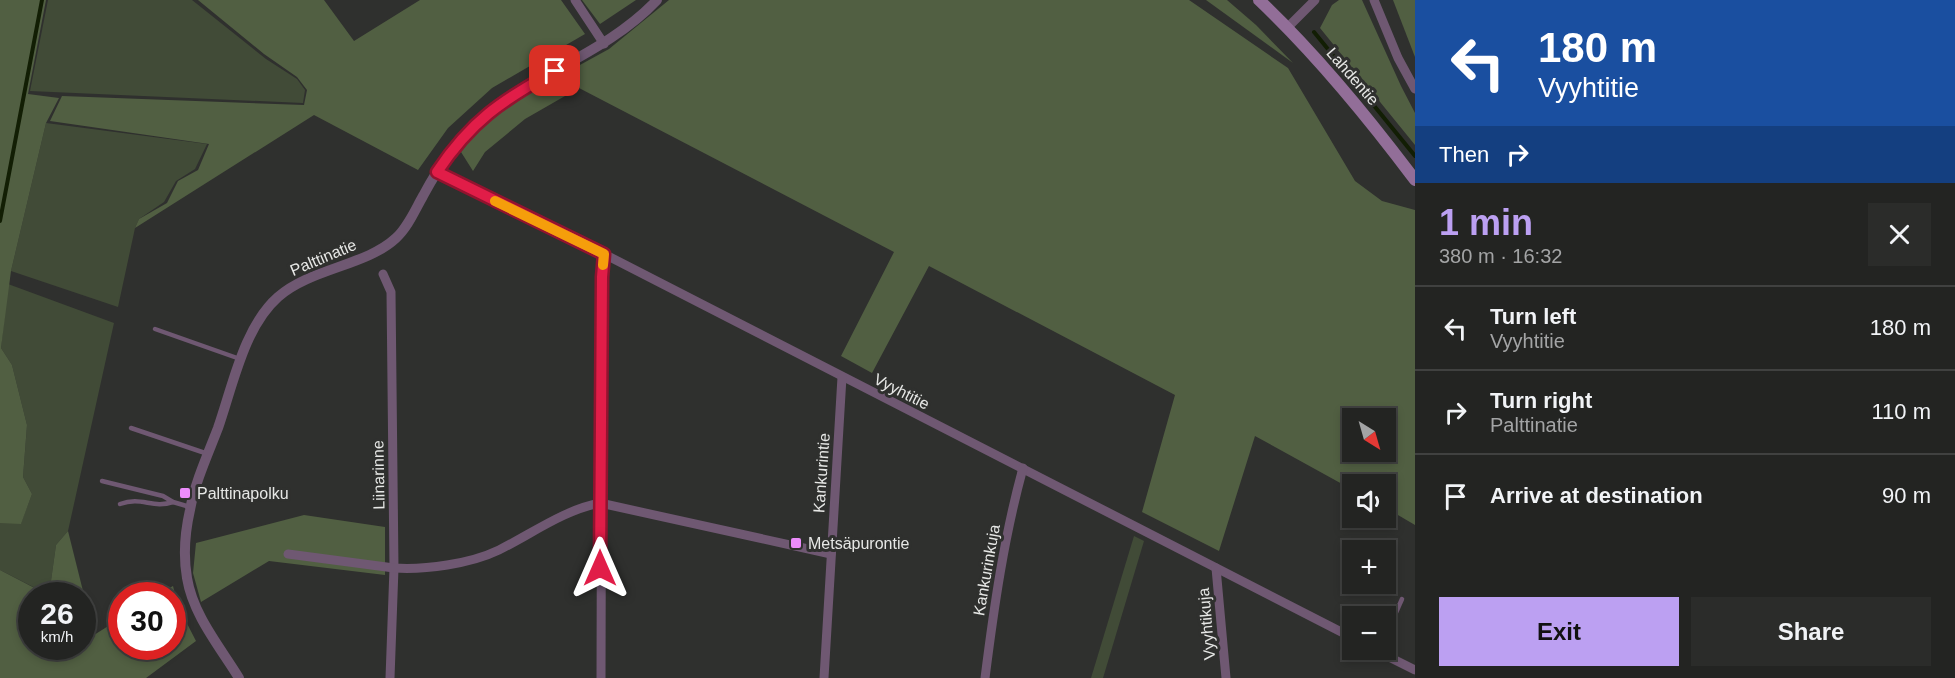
<!DOCTYPE html>
<html lang="en">
<head>
<meta charset="utf-8">
<style>
	body { margin:0; font-family:Arial,sans-serif; background:#2b2c2a; color:#f1f3f6; height:100vh; display:flex; flex-direction:column; font-size:22px; white-space:nowrap }
	* { box-sizing:border-box; margin:0 }
	p { font-size:20px; color:#a3a4a5 }
	.icon { flex:none; width:33px; height:33px; fill:none; stroke:currentColor; stroke-width:2; stroke-linecap:round; stroke-linejoin:round }
	.map { position:relative; flex:1; overflow:hidden }
	.panel { display:flex; flex-direction:column; background:#232422; width:540px }
	.panel>* { flex:none }
	.banner { background:#1a4fa0; color:#fff; overflow:hidden }
	.needle { width:39px; rotate:143deg }
	.tools { position:absolute; left:1342px; top:408px; display:grid; gap:12px }
	.tools a { display:grid; place-items:center; width:54px; height:54px; border-radius:0px; background:#232422; box-shadow:0 3px 9px #0003,0 0 0 2px #404140; font-size:30px }
	.speed { position:absolute; left:18px; top:582px; display:flex; gap:12px; font-size:30px; font-weight:700; text-align:center }
	.speed>* { display:grid; place-content:center; width:78px; height:78px; border-radius:50%; background:#232422; box-shadow:0 3px 9px #0003,0 0 0 2px #404140; line-height:1 }
	.speed small { font-size:15px; font-weight:400 }
	.speed .limit { border:9px solid #d22; background:#fff; color:#111 }
	.pin { position:absolute; display:grid; place-items:center; width:51px; height:51px; color:#fff; margin:-26px; border-radius:12px; box-shadow:0 3px 9px #0006 }
	.me { position:absolute; width:66px; margin:-33px; rotate:0deg; stroke-linejoin:round; filter:drop-shadow(0 0 4px #0008) }
	.turn { display:flex; align-items:center; gap:21px; height:126px; padding:0 24px; font-size:27px }
	.turn .icon { width:78px; height:78px; stroke-width:2.5 }
	.turn b { display:block; font-size:42px; line-height:51px }
	.then { display:flex; align-items:center; height:57px; padding:0 24px; background:#0003; gap:12px; font-size:22px }
	.round { display:grid; place-items:center; flex:none; width:63px; height:63px; border-radius:0px; background:#2b2c2a }
	.summary { display:flex; align-items:center; justify-content:space-between; height:102px; padding:0 24px }
	h1 { font-size:36px; font-weight:600; line-height:45px; color:#bca0f2 }
	.primary-button { display:flex; gap:12px; margin-top:auto; padding:12px 24px }
	.primary-button a { flex:1; height:69px; border-radius:0px; background:#bca0f2; color:#111; font-size:24px; font-weight:600; line-height:69px; text-align:center }
	.primary-button a+a { background:#2b2c2a; color:#f1f3f6 }
	ul { padding:0; list-style:none }
	li { display:flex; align-items:center; gap:18px; height:84px; padding:0 24px; border-top:2px solid #404140 }
	li div { flex:1 }
	li b { display:block; font-size:22px }
	li em { font-style:normal }
	main { display:flex; flex:1; min-height:0 }
	.map>svg:first-child { display:block }
	.green { fill:#414b37 }
	.forest { fill:#515f42; fill-rule:evenodd }
	.lines { fill:none; stroke-linecap:round; stroke-linejoin:round }
	.stream { stroke:#121e04; stroke-width:4 }
	.service { stroke:#6f5872; stroke-width:4.5 }
	.minor { stroke:#6f5872; stroke-width:9 }
	.tertiary { stroke:#6f5872; stroke-width:10 }
	.secondary { stroke:#926e98; stroke-width:12 }
	.route-casing { stroke:#92132f; stroke-width:15 }
	.route { stroke:#e11d48; stroke-width:10 }
	.slow { stroke:#f59e0b; stroke-width:10 }
	.poi-dot { fill:#ec8cfb; stroke:#2f302e; stroke-width:2 }
	.labels { text-anchor:middle; stroke-width:6; stroke-linejoin:round; paint-order:stroke }
	.street-label { font-size:16px; fill:#e6e7e5; stroke:#2f302e }
	.poi-label { font-size:16px; fill:#e6e7e5; stroke:#2f302e; text-anchor:start }
</style>
</head>
<body>
<main>
<div class="map">
<svg width="1415" height="678" viewBox="0 0 1415 678">
	<rect width="100%" height="100%" fill="#2f302e"/>
	<g class="green">
		<polygon points="48,0 192,0 266,59 297,79 305,90 303,103 30,91"/>
		<polygon points="46,123 207,144 195,169 176,181 164,202 139,219 135,228 118,307 11,271"/>
		<polygon points="8,284 114,323 68,531 56,545 49,595 0,570 0,523 21,523 32,494 23,477 27,425 12,365 1,348"/>
		<polygon points="1134,536 1144,541 1103,678 1091,678"/>
	</g>
	<g class="forest">
		<polygon points="0,0 46,0 28,94 59,98 46,123 11,271 1,348 12,365 27,425 23,477 32,494 21,524 0,523"/>
		<polygon points="198,0 324,0 354,41 420,0 561,0 585,34 492,88 448,128 418,170 314,115 135,228 139,219 167,203 178,181 198,170 209,144 50,121 62,96 304,105 307,90 297,77 264,54"/>
		<polygon points="582,0 636,0 600,24"/>
		<path d="M669 0H1189L1288 68 1355 181 1382 201 1415 210V525L1386 508V484H1353V490L1255 436 1219 551 1142 512 1175 395 929 266 872 373 841 356 894 252 579 88 525 119 485 152 473 171 461 152 481 125 507 105 609 49ZM1353 418H1386V452H1353Z"/>
		<polygon points="1206,0 1227,0 1256,25 1293,63"/>
		<polygon points="1339,0 1362,0 1401,86 1415,113 1415,145 1320,28 1332,5"/>
		<polygon points="1393,0 1415,0 1415,57"/>
		<polygon points="304,515 385,527 385,575 269,561 201,602 193,573 196,543"/>
		<polygon points="68,531 94,635 121,618 122,646 172,646 172,596 157,595 173,586 178,606 196,641 146,678 0,678 0,570 48,595 32,596 32,646 82,646 82,596 49,595 56,545"/>
	</g>
	<g class="lines">
		<g class="stream">
			<polyline points="1314,32 1415,156"/>
			<polyline points="0,221 42,0"/>
		</g>
		<g class="service">
			<polyline points="155,329 240,359"/>
			<polyline points="131,428 208,454"/>
			<polyline points="102,481 163,496 173,502 190,507"/>
			<path d="M120 504C142 496 152 509 173 502"/>
			<polyline points="1386,635 1402,599"/>
		</g>
		<g class="minor">
			<polyline points="575,0 604,44"/>
			<polyline points="1374,0 1398,58 1415,89"/>
			<polyline points="1288,27 1315,0"/>
			<polyline points="437,172 604,254 1353,638"/>
			<polyline points="383,274 391,292 394,568 390,678"/>
			<path d="M288 554 394 568C425 570 470 564 499 550 533 533 564 510 600 503L831 554"/>
			<polyline points="1216,568 1226,678"/>
			<polyline points="1375,650 1415,670"/>
			<polyline points="601,678 602,277 604,254"/>
			<polyline points="824,678 842,377"/>
			<path d="M985 678C994 607 1004 537 1023 468"/>
		</g>
		<path class="tertiary" d="M239 678C220 647 193 615 187 578 183 555 185 532 190 510 195 482 208 454 218 428 233 385 244 327 278 297 311 268 366 266 396 238 408 227 415 210 423 196 438 168 456 140 480 119 535 73 607 53 657 0"/>
		<path class="secondary" d="M1259 0C1317 55 1367 116 1415 180"/>
	</g>
	<g class="lines">
		<defs>
			<path id="route" d="M555 71C501 101 471 121 437 172L604 254 602 277 600 568"/>
		</defs>
		<use href="#route" class="route-casing"/>
		<use href="#route" class="route"/>
		<polyline class="slow" points="495,201 604,254 603,265"/>
	</g>
	<g class="poi-dot">
		<rect x="179" y="487" width="12" height="12" rx="3"/>
		<rect x="790" y="537" width="12" height="12" rx="3"/>
	</g>
	<g class="labels">
		<g class="street-label">
			<text transform="translate(1353 76) rotate(49)" y="6">Lahdentie</text>
			<text transform="translate(323 257) rotate(-23)" y="6">Palttinatie</text>
			<text transform="translate(902 391) rotate(27)" y="6">Vyyhtitie</text>
			<text transform="translate(821 473) rotate(-86)" y="6">Kankurintie</text>
			<text transform="translate(378 475) rotate(-91)" y="6">Liinarinne</text>
			<text transform="translate(986 570) rotate(-80)" y="6">Kankurinkuja</text>
			<text transform="translate(1206 624) rotate(-95)" y="6">Vyyhtikuja</text>
		</g>
		<g class="poi-label">
			<text x="197" y="499">Palttinapolku</text>
			<text x="808" y="549">Metsäpurontie</text>
		</g>
	</g>
</svg>
<div class="tools">
<a><svg class="needle" viewBox="-14 -14 28 28"><path d="M0-13l5 13h-10z" fill="#e53935"/><path d="M0 13l5-13h-10z" fill="#a3a4a5"/></svg></a>
<a><svg class="icon" aria-label="sound" viewBox="0 0 24 24"><path d="M4 9h4l5-4v14l-5-4H4zM17 9q2 3 0 6"/></svg></a>
<a>+</a>
<a>−</a>
</div>
<div class="speed"><div>26<small>km/h</small></div><div class="limit">30</div></div>
<div class="pin" style="left:555px;top:71px;background:#d93025"><svg class="icon" aria-label="arrive" viewBox="0 0 24 24"><path d="M6 21V4h12l-3 4 3 4H6"/></svg></div>
<svg class="me" style="left:600px;top:568px" viewBox="-20 -20 40 40"><path d="M0-17L14 15 0 8-14 15z" fill="#e11d48" stroke="#fff" stroke-width="4"/></svg>
</div>
<section class="panel">
<div class="banner">
<div class="turn"><svg class="icon" aria-label="left" viewBox="0 0 24 24"><path d="M17 20v-9H6M10 6l-5 5 5 5"/></svg><div><b>180 m</b>Vyyhtitie</div></div>
<div class="then">Then<svg class="icon" aria-label="right" viewBox="0 0 24 24"><path d="M7 20v-9h11M14 6l5 5-5 5"/></svg></div>
</div>
<div class="summary"><div><h1>1 min</h1><p>380 m · 16:32</p></div><a class="round"><svg class="icon" aria-label="close" viewBox="0 0 24 24"><path d="M6 6l12 12M18 6L6 18"/></svg></a></div>
<ul>
<li><svg class="icon" aria-label="left" viewBox="0 0 24 24"><path d="M17 20v-9H6M10 6l-5 5 5 5"/></svg><div><b>Turn left</b><p>Vyyhtitie</p></div><em>180 m</em></li>
<li><svg class="icon" aria-label="right" viewBox="0 0 24 24"><path d="M7 20v-9h11M14 6l5 5-5 5"/></svg><div><b>Turn right</b><p>Palttinatie</p></div><em>110 m</em></li>
<li><svg class="icon" aria-label="arrive" viewBox="0 0 24 24"><path d="M6 21V4h12l-3 4 3 4H6"/></svg><div><b>Arrive at destination</b></div><em>90 m</em></li>
</ul>
<div class="primary-button"><a>Exit</a><a>Share</a></div>
</section>
</main>
</body>
</html>
